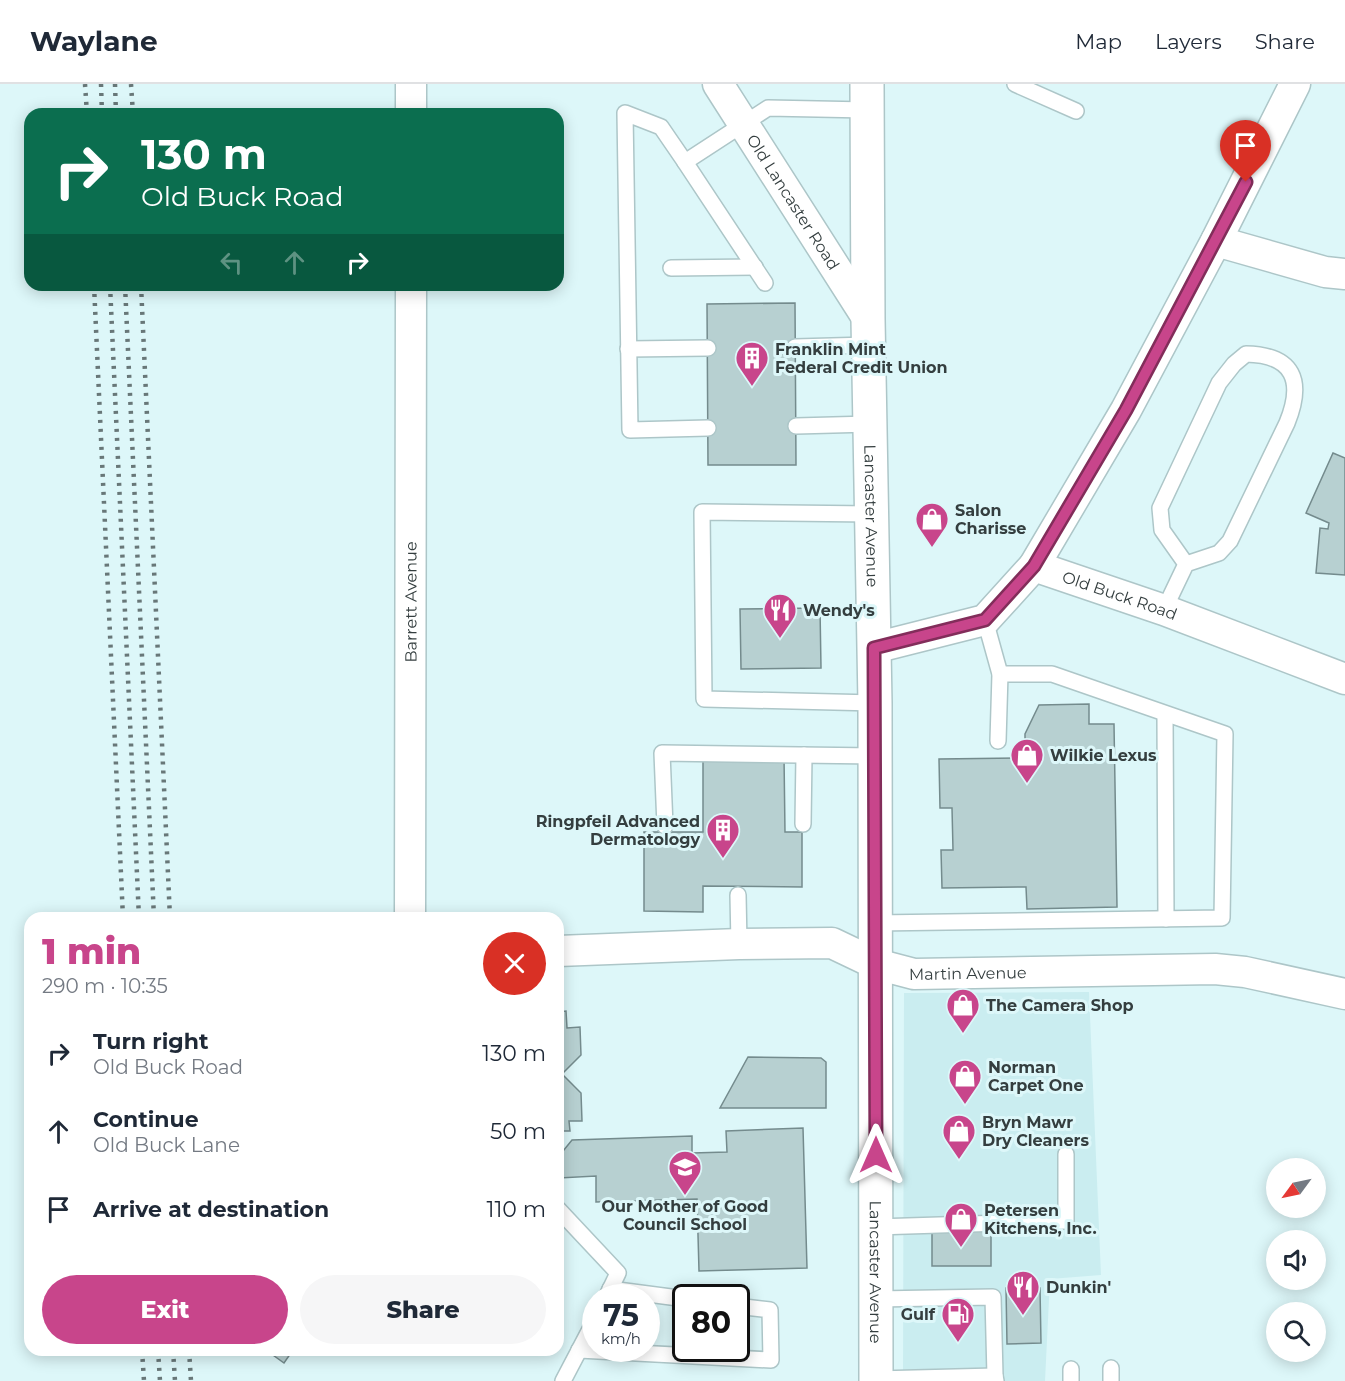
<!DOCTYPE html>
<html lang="en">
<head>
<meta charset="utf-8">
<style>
	body { margin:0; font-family:Montserrat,sans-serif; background:#f6f6f7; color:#1f2937; height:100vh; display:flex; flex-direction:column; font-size:22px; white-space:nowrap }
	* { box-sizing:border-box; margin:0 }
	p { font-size:20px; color:#747a83 }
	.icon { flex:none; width:33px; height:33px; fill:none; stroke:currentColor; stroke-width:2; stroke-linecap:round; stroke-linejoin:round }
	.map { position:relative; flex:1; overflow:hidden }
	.panel { position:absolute; left:24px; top:828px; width:540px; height:444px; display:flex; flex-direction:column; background:#fff; border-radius:18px; box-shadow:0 3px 15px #0003 }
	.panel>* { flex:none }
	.hud { position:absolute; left:24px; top:24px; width:540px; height:183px; border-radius:18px; box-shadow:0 3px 15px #0003; background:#0b6e4f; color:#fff; overflow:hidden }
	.needle { width:39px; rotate:237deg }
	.fabs { position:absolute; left:1266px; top:1074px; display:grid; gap:12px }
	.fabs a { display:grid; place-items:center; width:60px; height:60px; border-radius:50%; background:#fff; box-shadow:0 3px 15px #0003; font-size:30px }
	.speed { position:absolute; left:582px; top:1200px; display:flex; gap:12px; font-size:30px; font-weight:700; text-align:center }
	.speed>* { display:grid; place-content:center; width:78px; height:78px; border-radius:50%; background:#fff; box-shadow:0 3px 15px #0003; line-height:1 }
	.speed small { font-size:15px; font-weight:400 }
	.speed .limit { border:3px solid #111; border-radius:9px; background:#fff; color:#111 }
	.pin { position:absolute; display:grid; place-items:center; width:51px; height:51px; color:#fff; margin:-62px -26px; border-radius:50% 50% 50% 0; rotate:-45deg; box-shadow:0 0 6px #0007 }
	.pin .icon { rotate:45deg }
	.me { position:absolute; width:66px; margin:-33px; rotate:0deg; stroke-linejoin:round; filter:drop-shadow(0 0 4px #0008) }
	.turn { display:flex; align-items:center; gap:21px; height:126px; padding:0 18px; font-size:27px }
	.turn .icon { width:78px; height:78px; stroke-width:2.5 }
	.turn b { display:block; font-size:42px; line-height:51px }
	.lanes { display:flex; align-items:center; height:57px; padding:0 18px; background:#0003; justify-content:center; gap:30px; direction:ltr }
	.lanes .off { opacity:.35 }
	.round { display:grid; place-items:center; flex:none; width:63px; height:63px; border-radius:32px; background:#f6f6f7 }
	.summary { display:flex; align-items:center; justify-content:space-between; height:102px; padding:0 18px }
	h1 { font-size:36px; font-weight:800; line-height:45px; color:#c8458b }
	.button { display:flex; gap:12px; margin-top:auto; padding:12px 18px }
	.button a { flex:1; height:69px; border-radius:36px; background:#c8458b; color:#fff; font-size:24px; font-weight:800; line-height:69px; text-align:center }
	.button a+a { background:#f6f6f7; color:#1f2937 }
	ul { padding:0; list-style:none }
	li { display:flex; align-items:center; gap:18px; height:78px; padding:0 18px }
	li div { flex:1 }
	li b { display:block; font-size:22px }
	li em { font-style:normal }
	header { display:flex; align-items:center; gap:36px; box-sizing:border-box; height:84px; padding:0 30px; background:#fff; border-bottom:2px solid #e0e1e3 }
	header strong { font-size:28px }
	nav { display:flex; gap:33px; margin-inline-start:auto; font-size:21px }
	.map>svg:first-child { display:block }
	.built { fill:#caedf0 }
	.building { fill:#b7d0d1; stroke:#748b8d; stroke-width:1.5 }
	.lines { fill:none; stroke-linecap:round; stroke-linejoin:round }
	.service-casing { stroke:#adc6c8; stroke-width:18 }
	.minor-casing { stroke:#adc6c8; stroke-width:33 }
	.trunk-casing { stroke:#adc6c8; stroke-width:36 }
	.service { stroke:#fff; stroke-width:15 }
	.minor { stroke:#fff; stroke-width:30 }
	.trunk { stroke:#fff; stroke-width:33 }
	.rail { stroke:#687778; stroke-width:4.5; stroke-dasharray:3 6; stroke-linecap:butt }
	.route-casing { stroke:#822d5a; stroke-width:15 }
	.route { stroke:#c8458b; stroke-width:10 }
	.labels { text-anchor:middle; stroke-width:6; stroke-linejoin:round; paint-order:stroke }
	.street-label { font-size:16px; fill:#343e3f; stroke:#ddf7f9 }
	.poi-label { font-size:16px; font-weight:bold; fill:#343e3f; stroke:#ddf7f9; text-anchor:start }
</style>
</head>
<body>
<header>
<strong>Waylane</strong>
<nav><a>Map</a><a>Layers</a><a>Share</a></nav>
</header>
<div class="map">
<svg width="1345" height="1297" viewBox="0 0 1345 1297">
	<rect width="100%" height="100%" fill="#ddf7f9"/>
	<polygon class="built" points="1089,908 1101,1191 1050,1195 1045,1297 903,1297 904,909"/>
	<g class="building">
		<polygon points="795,219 796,381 708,381 707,220"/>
		<polygon points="1333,369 1345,374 1345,491 1316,489 1320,444 1328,445 1329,439 1306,429"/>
		<polygon points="820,524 821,584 741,585 740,525"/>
		<polygon points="1089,620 1089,640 1114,640 1117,823 1027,825 1026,803 942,804 941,766 953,766 952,724 940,724 939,675 1025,674 1025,650 1039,621"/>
		<polygon points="703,672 784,672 785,748 802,748 802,803 703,802 703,828 644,827 644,748 703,748"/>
		<polygon points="566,927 567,944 580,943 581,971 562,990 581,1009 582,1037 569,1037 570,1047 558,1047 558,928"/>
		<polygon points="748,973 821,974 826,978 826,1024 720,1024"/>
		<polygon points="803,1044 807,1184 699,1187 697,1115 596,1118 596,1092 559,1094 559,1072 572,1056 692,1052 692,1069 727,1068 726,1047"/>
		<polygon points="932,1145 991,1146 991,1182 932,1182"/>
		<polygon points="1006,1204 1040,1204 1041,1259 1007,1260"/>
		<polygon points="266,1266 293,1266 284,1279"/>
	</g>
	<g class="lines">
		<defs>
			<g id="service">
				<polyline points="1015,0 1076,27"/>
				<polyline points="685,78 661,43 625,29 630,346 708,344"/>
				<polyline points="671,184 755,183"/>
				<polyline points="765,199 685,78 768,24 867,26"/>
				<polyline points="795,263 868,261"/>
				<polyline points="628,265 708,264"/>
				<polyline points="796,342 870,340"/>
				<polyline points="872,430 702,428 704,615 875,619"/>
				<path d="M1164 526 1186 480 1162 446 1160 424 1219 299 1234 280 1246 270C1294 271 1304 297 1287 339L1230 457 1219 469 1186 480"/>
				<polyline points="985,536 1000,590 998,657"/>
				<polyline points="1165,630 1166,835"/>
				<polyline points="803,740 804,671"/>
				<polyline points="665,742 662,669 875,672"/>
				<polyline points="738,811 739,860"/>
				<polyline points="876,839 1222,834 1225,650 1052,590 1000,590"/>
				<polyline points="558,1125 618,1189 606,1214"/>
				<polyline points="876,1143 1066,1137 1066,1070"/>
				<polyline points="610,1205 686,1215"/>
				<polyline points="876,1215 993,1213 995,1292"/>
				<polyline points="579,1266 771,1276 770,1226 736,1222"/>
				<polyline points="1111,1284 1111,1297"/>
				<polyline points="1071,1285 1071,1297"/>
				<polyline points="876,1295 995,1292 996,1297"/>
				<polyline points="563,1297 596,1234"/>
			</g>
			<g id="minor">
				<path id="s1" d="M718 0 868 235"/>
				<polyline points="411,30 411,0"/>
				<polyline points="1216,157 1325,188 1345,190"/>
				<polyline points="1034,482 1126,326 1216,157 1295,0"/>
				<path id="s2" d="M874 564 985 536 1034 482 1164 526 1345 595"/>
				<path id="s3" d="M410 834 411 201"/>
				<path id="s4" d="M558 867 739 860 832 859 876 880 914 890 1215 885 1245 888 1345 910"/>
			</g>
			<g id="trunk">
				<path id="s5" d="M867 0 868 235 875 619 876 1297"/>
			</g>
		</defs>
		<use href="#service" class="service-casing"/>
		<use href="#minor" class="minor-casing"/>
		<use href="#trunk" class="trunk-casing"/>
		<use href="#service" class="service"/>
		<use href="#minor" class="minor"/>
		<use href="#trunk" class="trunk"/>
		<g class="rail">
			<polyline points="85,0 87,30"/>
			<polyline points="101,0 102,30"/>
			<polyline points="115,0 116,30"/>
			<polyline points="131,0 133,30"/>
			<polyline points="94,201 123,834"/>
			<polyline points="110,201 139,834"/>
			<polyline points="125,201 154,834"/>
			<polyline points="141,201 170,834"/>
			<polyline points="142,1266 144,1297"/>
			<polyline points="158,1266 160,1297"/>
			<polyline points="173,1266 175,1297"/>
			<polyline points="189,1266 191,1297"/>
		</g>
	</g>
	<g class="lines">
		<defs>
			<polyline id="route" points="876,1071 874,564 985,536 1034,482 1126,326 1246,98"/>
		</defs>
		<use href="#route" class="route-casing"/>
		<use href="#route" class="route"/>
	</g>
	<defs>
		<symbol id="building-pin" viewBox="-11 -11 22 30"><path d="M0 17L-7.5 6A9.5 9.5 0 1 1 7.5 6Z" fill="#c8458b" stroke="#ddf7f9"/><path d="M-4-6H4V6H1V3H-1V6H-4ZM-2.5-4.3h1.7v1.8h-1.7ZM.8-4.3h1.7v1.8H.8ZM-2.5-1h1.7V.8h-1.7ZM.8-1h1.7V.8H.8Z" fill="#fff"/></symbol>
		<symbol id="shop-pin" viewBox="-11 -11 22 30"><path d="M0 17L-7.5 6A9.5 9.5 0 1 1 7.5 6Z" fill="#c8458b" stroke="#ddf7f9"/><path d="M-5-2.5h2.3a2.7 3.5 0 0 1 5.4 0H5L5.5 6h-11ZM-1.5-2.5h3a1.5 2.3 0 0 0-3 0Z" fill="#fff"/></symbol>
		<symbol id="restaurant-pin" viewBox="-11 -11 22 30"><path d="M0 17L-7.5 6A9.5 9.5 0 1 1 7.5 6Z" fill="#c8458b" stroke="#ddf7f9"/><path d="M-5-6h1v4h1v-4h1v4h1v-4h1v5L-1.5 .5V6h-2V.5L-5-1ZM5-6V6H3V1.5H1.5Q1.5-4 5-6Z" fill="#fff"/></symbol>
		<symbol id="school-pin" viewBox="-11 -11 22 30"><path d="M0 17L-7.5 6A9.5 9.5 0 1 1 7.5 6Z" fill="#c8458b" stroke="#ddf7f9"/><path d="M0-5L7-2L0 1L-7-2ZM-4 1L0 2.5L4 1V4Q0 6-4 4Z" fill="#fff"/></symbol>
		<symbol id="fuel-pin" viewBox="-11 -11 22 30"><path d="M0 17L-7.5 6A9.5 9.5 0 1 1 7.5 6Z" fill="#c8458b" stroke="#ddf7f9"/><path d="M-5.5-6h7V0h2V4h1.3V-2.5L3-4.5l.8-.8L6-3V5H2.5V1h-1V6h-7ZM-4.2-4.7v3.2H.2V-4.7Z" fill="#fff"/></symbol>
	</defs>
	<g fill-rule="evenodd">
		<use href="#building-pin" x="733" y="255" width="38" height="52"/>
		<use href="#shop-pin" x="913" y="416" width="38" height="52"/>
		<use href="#restaurant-pin" x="761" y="507" width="38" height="52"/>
		<use href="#shop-pin" x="1008" y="652" width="38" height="52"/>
		<use href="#building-pin" x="704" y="727" width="38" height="52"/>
		<use href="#shop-pin" x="944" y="902" width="38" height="52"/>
		<use href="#shop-pin" x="946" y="973" width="38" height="52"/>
		<use href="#shop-pin" x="940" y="1028" width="38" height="52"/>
		<use href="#school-pin" x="666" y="1064" width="38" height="52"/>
		<use href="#shop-pin" x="942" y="1116" width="38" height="52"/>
		<use href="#restaurant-pin" x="1004" y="1184" width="38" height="52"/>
		<use href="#fuel-pin" x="939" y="1211" width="38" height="52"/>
	</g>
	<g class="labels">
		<g class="street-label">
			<text dy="6" stroke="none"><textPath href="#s1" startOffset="140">Old Lancaster Road</textPath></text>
			<text dy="6" stroke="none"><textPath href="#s5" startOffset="432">Lancaster Avenue</textPath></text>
			<text dy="6" stroke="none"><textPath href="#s2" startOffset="278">Old Buck Road</textPath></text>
			<text dy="6" stroke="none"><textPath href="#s3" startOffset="316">Barrett Avenue</textPath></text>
			<text dy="6" stroke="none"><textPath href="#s4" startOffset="416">Martin Avenue</textPath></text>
			<text dy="6" stroke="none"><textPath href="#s5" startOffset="1188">Lancaster Avenue</textPath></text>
		</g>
		<g class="poi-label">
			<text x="775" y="271">Franklin Mint<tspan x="775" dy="18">Federal Credit Union</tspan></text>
			<text x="955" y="432">Salon<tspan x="955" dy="18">Charisse</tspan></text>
			<text x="803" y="532">Wendy's</text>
			<text x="1050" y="677">Wilkie Lexus</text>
			<text x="700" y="743" text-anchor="end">Ringpfeil Advanced<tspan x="700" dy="18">Dermatology</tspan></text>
			<text x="986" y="927">The Camera Shop</text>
			<text x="988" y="989">Norman<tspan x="988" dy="18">Carpet One</tspan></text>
			<text x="982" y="1044">Bryn Mawr<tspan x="982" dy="18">Dry Cleaners</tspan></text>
			<text x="685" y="1128" text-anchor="middle">Our Mother of Good<tspan x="685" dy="18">Council School</tspan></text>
			<text x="984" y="1132">Petersen<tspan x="984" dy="18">Kitchens, Inc.</tspan></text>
			<text x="1046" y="1209">Dunkin'</text>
			<text x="935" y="1236" text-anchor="end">Gulf</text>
		</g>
	</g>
</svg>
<div class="fabs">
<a><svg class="needle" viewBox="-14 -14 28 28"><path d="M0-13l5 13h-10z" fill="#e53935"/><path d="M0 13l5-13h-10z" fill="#747a83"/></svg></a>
<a><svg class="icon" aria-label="sound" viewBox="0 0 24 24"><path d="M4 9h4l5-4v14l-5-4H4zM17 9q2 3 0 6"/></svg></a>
<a><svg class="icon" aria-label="search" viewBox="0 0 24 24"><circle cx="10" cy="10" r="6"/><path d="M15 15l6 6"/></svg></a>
</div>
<div class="speed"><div>75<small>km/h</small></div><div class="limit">80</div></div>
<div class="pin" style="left:1246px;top:98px;background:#d93025"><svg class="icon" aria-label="arrive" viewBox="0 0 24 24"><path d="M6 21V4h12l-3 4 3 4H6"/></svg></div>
<svg class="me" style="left:876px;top:1071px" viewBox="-20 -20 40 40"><path d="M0-17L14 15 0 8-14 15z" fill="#c8458b" stroke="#fff" stroke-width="4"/></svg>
<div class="hud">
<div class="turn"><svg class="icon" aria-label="right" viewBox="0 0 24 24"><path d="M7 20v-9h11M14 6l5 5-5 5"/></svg><div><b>130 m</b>Old Buck Road</div></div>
<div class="lanes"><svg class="icon off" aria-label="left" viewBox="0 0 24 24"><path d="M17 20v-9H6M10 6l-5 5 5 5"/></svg><svg class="icon off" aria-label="ahead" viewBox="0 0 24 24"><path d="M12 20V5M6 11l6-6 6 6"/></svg><svg class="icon" aria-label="right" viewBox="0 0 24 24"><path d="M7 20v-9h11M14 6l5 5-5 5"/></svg></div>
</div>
<section class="panel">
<div class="summary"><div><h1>1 min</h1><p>290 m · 10:35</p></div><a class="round" style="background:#d93025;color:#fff"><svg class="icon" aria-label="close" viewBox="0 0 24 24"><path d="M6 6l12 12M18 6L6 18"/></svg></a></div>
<ul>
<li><svg class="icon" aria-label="right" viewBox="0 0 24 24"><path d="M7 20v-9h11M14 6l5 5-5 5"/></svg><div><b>Turn right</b><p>Old Buck Road</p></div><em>130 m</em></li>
<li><svg class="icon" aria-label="ahead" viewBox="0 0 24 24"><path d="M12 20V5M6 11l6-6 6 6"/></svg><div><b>Continue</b><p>Old Buck Lane</p></div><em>50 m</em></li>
<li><svg class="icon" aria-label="arrive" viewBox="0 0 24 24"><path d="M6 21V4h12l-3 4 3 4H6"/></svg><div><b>Arrive at destination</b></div><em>110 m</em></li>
</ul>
<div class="button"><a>Exit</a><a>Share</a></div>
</section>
</div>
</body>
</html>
